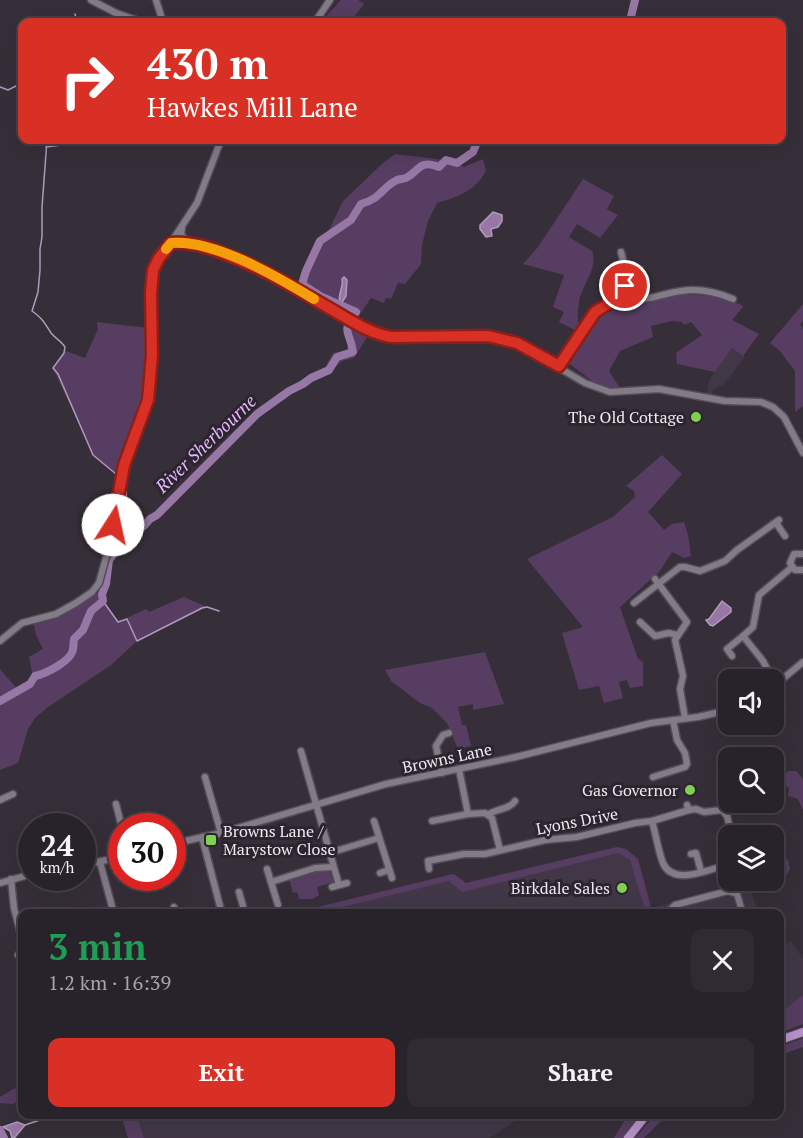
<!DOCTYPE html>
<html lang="en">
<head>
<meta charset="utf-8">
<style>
	body { margin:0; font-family:"PT Serif",serif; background:#302b33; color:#f1f3f6; height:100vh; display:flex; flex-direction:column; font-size:22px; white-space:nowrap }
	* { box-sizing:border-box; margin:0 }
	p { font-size:20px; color:#a5a4a9 }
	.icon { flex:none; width:33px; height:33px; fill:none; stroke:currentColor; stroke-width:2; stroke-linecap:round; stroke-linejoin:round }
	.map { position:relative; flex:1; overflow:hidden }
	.sheet { position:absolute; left:18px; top:909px; width:766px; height:210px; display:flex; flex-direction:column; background:#28232b; border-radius:12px; box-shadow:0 6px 24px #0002,0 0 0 2px #444047 }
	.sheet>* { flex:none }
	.banner { position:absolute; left:18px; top:18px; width:768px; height:126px; border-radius:12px; box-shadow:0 6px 24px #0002,0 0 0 2px #444047; background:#d93025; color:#fff; overflow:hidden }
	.fabs { position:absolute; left:718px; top:669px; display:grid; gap:12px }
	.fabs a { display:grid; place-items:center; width:66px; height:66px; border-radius:12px; background:#28232b; box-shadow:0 6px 24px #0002,0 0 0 2px #444047; font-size:30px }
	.speed { position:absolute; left:18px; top:813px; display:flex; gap:12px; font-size:30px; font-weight:700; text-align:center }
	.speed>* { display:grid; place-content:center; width:78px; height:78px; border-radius:50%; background:#28232b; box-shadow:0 6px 24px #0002,0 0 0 2px #444047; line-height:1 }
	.speed small { font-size:15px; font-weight:400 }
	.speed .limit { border:9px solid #d22; background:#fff; color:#111 }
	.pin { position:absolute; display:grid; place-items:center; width:51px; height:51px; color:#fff; margin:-26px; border:3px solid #fff; border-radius:50%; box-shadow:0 2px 6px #0007 }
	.me { position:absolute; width:66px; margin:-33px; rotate:10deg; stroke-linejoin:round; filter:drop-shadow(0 0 4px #0008) }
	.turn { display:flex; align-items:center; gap:21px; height:126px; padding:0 30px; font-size:27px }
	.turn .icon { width:78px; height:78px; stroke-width:2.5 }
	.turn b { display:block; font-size:42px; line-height:51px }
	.round { display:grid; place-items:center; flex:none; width:63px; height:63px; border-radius:12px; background:#302b33 }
	.overview { display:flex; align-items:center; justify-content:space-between; height:102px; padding:0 30px }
	h1 { font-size:36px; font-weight:800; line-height:45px; color:#1e9e55 }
	.primary-button { display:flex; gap:12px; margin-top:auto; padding:12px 30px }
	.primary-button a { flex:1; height:69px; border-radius:12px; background:#d93025; color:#fff; font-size:24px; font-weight:800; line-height:69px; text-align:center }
	.primary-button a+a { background:#302b33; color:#f1f3f6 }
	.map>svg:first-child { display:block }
	.built { fill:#423747 }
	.green { fill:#563d61 }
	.water { fill:#9777a5; stroke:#b199bc; stroke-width:1.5 }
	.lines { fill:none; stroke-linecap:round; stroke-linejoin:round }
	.stream { stroke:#b199bc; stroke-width:1.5 }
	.river { stroke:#9777a5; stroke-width:8 }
	.minor-casing { stroke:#534e57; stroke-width:9 }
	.major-casing { stroke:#534e57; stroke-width:10 }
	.minor { stroke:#847b88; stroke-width:6 }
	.major { stroke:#b891c9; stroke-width:8 }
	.route-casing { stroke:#8d1f18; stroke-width:15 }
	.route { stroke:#d93025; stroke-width:10 }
	.slow { stroke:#f59e0b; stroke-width:10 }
	.poi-dot { fill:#82d050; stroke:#2c252f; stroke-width:2 }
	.labels { text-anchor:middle; stroke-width:6; stroke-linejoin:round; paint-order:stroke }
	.poi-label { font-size:16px; fill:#ede9f0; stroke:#2c252f; text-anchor:end }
	.street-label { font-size:16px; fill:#ede9f0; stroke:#2c252f }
	.water-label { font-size:18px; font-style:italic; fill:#e7b7fd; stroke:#2c252f }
</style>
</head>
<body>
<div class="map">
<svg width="803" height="1138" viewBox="0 0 803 1138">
	<rect width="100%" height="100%" fill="#362f39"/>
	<g class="built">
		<polygon points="732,348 745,357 723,385 713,389 712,394 707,394 709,380"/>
		<polygon points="617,847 626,849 638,859 652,908 748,881 758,913 293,914 449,875 454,874 466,883"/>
		<polygon points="791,941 803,959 803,995 780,1013 780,948"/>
		<polygon points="137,1115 524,1115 490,1138 144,1138"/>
	</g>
	<g class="green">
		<polygon points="341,0 358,0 364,4 350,22 321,22"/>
		<path d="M395 154C413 157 450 158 464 167L483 159 486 170C477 190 458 197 437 203L428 221 422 245 421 264 405 284 398 283 391 299 386 298 384 303 371 298 356 320 302 284 315 250 326 236 343 201 383 163Z"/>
		<path d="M583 179 614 196 607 209 618 215 600 238 577 224 569 237 592 251C599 268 581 286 579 302 577 312 578 322 579 332L559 322 564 312 553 307 564 275 523 264 538 247Z"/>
		<path d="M626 259 644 266V285L640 296 646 297 649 302 684 294 710 296 740 304 743 307 732 320 759 334 743 356 732 348 715 372 677 364 676 353 702 335 691 322 684 325 682 322 672 321 651 326 653 337 620 351 609 371 621 390 599 386 567 362C571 352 590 320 598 313 606 306 616 306 622 297Z"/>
		<polygon points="803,304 803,321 800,324 803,329 803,406 795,412 795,371 780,351 770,343"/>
		<polygon points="342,320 369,334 354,358 342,361 327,374 324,369 333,353 346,350 349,346"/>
		<polygon points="97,322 148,328 149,365 145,395 118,475 93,455 53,368 64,353 63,350 85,358 98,329"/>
		<polygon points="662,455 682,474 648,512 664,530 672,524 684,522 688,535 691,556 684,558 672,552 659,572 620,607 638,659 643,662 643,686 630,688 627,680 619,682 623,698 604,703 599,686 579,690 562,633 583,627 527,559 613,517 635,497 634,491 626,486"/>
		<polygon points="103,590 103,601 118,622 146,609 149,612 184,597 207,607 137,641 111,665 48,707 35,718 28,729 18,763 0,770 0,669 18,690 30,684 33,677 29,657 43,649 36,635 33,622 60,616"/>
		<polygon points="485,652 504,704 473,710 473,704 458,707 462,725 466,725 471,746 458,749 447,723 432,708 420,703 391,681 385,670"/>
		<polygon points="788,771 796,771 803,779 803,810 798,799 788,796 789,789 783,782 783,777"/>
		<polygon points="617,847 626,849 638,859 652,913 646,913 630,860 618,853 462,892 449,881 318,913 293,913 449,875 454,874 466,883"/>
		<polygon points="788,859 790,869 785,877 782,878 774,875 774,862"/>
		<polygon points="316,870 331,870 336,883 331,886 330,883 317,887 319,895 313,899 299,899 297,892 293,893 289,879"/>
		<polygon points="803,995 803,1024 780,1033 780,1013"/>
		<polygon points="803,1038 803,1047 780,1055 780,1047"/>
		<polygon points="15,1088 22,1100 13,1104 0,1103 0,1097"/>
		<polygon points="121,1115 137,1115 144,1138 128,1138"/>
		<polygon points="628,1115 642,1115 626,1138 614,1138"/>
		<polygon points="655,1115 667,1115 644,1138 635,1138"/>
	</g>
	<g class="water">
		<polygon points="493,212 502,215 502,221 498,227 491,229 492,236 486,237 480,229 480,225"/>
		<path d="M344 277 347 280 346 296 341 304C336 296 344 288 342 279Z"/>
		<polygon points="722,601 731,608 731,612 713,626 710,625 706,620 709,619"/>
		<polygon points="17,1122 25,1125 15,1137 12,1138 10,1131 3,1127"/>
	</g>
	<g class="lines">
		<g class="stream">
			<polyline points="75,14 77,22"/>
			<polyline points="0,87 8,90 22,83"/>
			<path d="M47 140 42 207V237L40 249V270L38 292 32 311C43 319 44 322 51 333 55 338 61 341 65 347L64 353 53 368 58 374 93 455 116 474"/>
			<polyline points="46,147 77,143 77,140"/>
			<polyline points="126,478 127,522 129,528"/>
			<polyline points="103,601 118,622 127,619 137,641 202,608 207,607 219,611"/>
			<polyline points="25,1125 58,1114"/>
		</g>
		<g class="river">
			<polyline points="628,22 630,21 635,0"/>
			<path d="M0 701 30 684 35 676C45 674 72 661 73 649 74 645 73 642 74 639L83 630 91 611 103 601 102 594 106 584 109 560 120 546 129 528 144 526 150 519 157 515 257 414 289 391 303 384 311 378 329 370 337 357 353 352C350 329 340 335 356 312L322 297 302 284 306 271 320 241 351 220 361 204C382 198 381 188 397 180 400 179 403 179 406 178 420 171 418 159 439 167L446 160 457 163 473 152 478 140"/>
			<polyline points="0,1130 4,1138"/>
		</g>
		<defs>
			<g id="minor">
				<polyline points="91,0 116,13 142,22"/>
				<polyline points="156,0 163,22"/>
				<polyline points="315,22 330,0"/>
				<polyline points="182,228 181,234 188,243 239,259 291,285 355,323 380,334 391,337 488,336 517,343 585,383 610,392 659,389 725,401 761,402 773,407 784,417 803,453"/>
				<path d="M621 294C647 305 657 294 681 291 700 288 716 292 733 299"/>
				<path d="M559 366C569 350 582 326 595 312 601 306 609 304 616 300 631 291 625 266 621 252"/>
				<polyline points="776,523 785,536"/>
				<polyline points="803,554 794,554 790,563 795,570 803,570"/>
				<polyline points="655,579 687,622 675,640 683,676 680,689 685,718"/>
				<polyline points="634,603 680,567 685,567 700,571 725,561 737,550 779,520"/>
				<polyline points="640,622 655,636 669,633 677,635"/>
				<polyline points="743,636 753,627 759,595 791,568"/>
				<polyline points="0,641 22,623 56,614 76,603 92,592 99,583 110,543 125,465 148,401 152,355 151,293 153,270 197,203 221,140"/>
				<polyline points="732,656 727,649 743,636 763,661 773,680"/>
				<polyline points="774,686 803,662"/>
				<polyline points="301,751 339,885"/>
				<polyline points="459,769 468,814 485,813 492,818 500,850"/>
				<polyline points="442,773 436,746 443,735 449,733"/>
				<polyline points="205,777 221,833"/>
				<polyline points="653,777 685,767 687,764 685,753 677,740 673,720"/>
				<polyline points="0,800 13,794"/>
				<polyline points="116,804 122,828"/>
				<polyline points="689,810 696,809 704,812 722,810 727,816 732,836"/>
				<path d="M489 814C497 809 510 809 515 801"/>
				<polyline points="39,821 41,826"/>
				<polyline points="374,821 392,878"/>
				<polyline points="432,821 468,814"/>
				<polyline points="652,821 689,810 687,805"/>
				<polyline points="202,837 222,914"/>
				<polyline points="172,844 221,833 386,784 516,757 651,723 698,717 729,710"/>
				<polyline points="329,853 379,838"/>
				<polyline points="691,854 696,853 701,871"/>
				<polyline points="100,862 114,914"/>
				<polyline points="82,865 122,857"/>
				<polyline points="267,869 278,905"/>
				<path d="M429 869 428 861 464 854H485L545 840 577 837 635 823 652 821C656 835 658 850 663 863 673 887 711 869 729 864"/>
				<polyline points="380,873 389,870"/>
				<polyline points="11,879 14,908 22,939"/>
				<polyline points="271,882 315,868 333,867"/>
				<polyline points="0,883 32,874"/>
				<polyline points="332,887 347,883"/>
				<polyline points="174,907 175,914"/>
				<polyline points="238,914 242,911 243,906 239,892"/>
				<polyline points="666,914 675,905 728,891 737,894 743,914"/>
				<polyline points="18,955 22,953"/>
			</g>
			<g id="major">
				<polyline points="780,1040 803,1032"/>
				<polyline points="628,1138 647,1114"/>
			</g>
		</defs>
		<use href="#minor" class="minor-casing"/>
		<use href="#major" class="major-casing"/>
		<use href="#minor" class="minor"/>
		<use href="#major" class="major"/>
	</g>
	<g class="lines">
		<defs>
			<path id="route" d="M113 525 124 465 148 400 152 355 151 293 153 270 159 258 171 243C190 241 208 247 225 254 260 267 292 286 324 305 346 317 365 332 391 337L488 336 517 343 559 366 595 312 618 298 625 286"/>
		</defs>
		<use href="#route" class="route-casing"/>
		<use href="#route" class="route"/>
		<path class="slow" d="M166 249 171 243C214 239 278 277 314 299"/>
	</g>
	<g class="poi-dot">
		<circle cx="696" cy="417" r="6"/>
		<circle cx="690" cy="790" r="6"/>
		<rect x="205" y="834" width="12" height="12" rx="3"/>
		<circle cx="622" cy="888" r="6"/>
	</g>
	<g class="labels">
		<g class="poi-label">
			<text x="684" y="423">The Old Cottage</text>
			<text x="678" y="796">Gas Governor</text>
			<text x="223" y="837" text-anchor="start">Browns Lane /<tspan x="223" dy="18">Marystow Close</tspan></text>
			<text x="610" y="894">Birkdale Sales</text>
		</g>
		<g class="street-label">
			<text transform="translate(447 758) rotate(-12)" y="6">Browns Lane</text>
			<text transform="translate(577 821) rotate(-11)" y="6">Lyons Drive</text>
		</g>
		<g class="water-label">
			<text transform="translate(206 444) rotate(-44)" y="6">River Sherbourne</text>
		</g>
	</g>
</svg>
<div class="fabs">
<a><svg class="icon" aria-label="sound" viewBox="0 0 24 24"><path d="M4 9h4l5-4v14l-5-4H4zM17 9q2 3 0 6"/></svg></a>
<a><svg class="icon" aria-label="search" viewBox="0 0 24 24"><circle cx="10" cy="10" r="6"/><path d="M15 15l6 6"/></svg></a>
<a><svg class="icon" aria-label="layers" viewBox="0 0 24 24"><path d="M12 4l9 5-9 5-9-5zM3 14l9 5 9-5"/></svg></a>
</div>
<div class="speed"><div>24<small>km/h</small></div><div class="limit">30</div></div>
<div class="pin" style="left:625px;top:286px;background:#d93025"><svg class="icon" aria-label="arrive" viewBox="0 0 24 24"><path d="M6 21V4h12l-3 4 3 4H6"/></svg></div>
<svg class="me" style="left:113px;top:525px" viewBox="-20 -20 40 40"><circle r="19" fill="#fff"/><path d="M0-13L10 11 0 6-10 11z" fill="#d93025"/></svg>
<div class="banner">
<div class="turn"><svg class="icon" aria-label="right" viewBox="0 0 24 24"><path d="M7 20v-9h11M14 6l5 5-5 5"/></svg><div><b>430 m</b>Hawkes Mill Lane</div></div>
</div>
<section class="sheet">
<div class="overview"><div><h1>3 min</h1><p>1.2 km · 16:39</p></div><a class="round"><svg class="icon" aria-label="close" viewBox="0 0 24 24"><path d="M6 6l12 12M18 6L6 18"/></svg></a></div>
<div class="primary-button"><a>Exit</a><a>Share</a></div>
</section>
</div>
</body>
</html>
